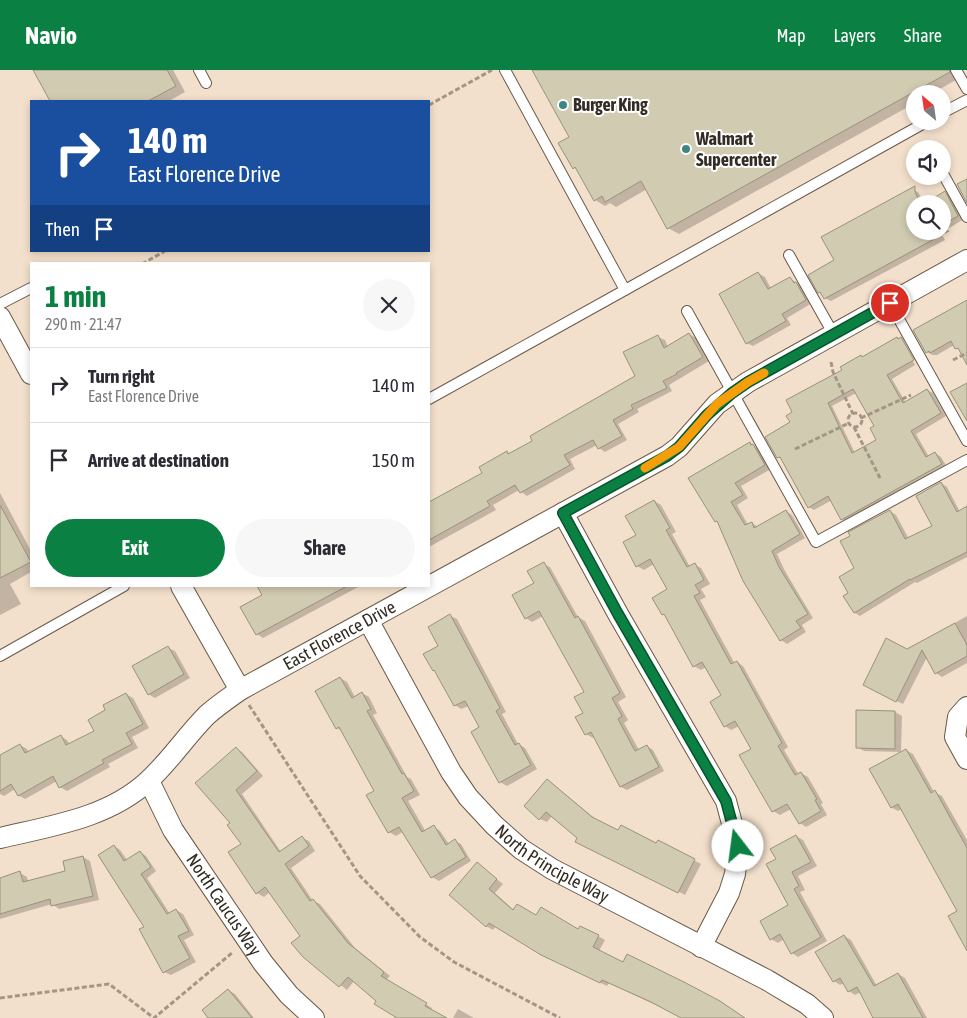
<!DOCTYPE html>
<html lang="en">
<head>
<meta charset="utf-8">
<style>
	body { margin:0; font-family:"Asap Condensed",sans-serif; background:#f7f7f7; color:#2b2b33; height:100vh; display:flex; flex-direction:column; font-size:19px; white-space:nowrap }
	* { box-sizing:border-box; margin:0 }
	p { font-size:16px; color:#7c7c81 }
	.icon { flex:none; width:28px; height:28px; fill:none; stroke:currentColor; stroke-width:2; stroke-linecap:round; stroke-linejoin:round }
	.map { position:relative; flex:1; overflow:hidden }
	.panel { position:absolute; left:30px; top:192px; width:400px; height:325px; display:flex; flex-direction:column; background:#fff; border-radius:0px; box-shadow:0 2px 8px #0003 }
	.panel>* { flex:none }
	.hud { position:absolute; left:30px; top:30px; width:400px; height:152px; border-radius:0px; box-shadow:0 2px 8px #0003; background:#1a4fa0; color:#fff; overflow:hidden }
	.needle { width:32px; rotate:331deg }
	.buttons { position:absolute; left:906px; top:15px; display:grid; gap:10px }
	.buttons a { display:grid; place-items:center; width:45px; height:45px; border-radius:50%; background:#fff; box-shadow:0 2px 8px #0003; font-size:25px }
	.pin { position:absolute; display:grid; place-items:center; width:42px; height:42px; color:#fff; margin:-21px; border:2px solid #fff; border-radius:50%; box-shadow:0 1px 5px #0007 }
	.me { position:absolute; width:55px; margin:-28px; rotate:345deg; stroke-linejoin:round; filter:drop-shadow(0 0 4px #0008) }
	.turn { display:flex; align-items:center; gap:18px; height:105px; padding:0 15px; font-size:22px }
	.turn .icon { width:65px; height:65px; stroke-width:2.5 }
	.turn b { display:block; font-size:35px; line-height:42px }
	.then { display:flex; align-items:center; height:48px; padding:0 15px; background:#0003; gap:10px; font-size:19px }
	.round { display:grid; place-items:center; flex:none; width:52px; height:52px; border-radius:26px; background:#f7f7f7 }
	.head { display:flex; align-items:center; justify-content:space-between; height:85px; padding:0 15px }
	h1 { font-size:30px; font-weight:700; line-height:38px; color:#0b8043 }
	.cta { display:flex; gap:10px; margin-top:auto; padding:10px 15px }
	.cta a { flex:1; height:58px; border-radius:30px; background:#0b8043; color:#fff; font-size:20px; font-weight:700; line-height:58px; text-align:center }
	.cta a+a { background:#f7f7f7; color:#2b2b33 }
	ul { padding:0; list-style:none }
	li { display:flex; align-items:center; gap:15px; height:75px; padding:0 15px; border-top:1px solid #e1e1e2 }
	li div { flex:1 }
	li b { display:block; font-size:19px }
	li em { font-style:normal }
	header { display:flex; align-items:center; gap:30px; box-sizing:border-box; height:70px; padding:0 25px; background:#0b8043; color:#fff }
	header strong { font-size:24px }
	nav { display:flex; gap:28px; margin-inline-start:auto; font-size:18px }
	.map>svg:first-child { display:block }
	.shadow { fill:#0003; fill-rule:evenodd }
	.building { fill:#d1cbb1; stroke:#99937b; fill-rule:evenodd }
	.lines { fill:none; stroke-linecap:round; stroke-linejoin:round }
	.lane-casing { stroke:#695947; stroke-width:12 }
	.street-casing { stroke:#695947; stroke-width:22 }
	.path { stroke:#a49687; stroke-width:3; stroke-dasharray:5 2.5; stroke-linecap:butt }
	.lane { stroke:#fff; stroke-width:10 }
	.street { stroke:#fff; stroke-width:20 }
	.route-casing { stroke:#07532c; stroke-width:12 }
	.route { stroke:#0b8043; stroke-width:9 }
	.slow { stroke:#f59e0b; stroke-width:9 }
	.poi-dot { fill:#3e8684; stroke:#fff; stroke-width:2 }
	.labels { text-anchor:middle; stroke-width:4; stroke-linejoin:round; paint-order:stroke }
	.poi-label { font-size:18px; font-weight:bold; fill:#332c24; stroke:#fff; text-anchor:start }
	.street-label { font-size:18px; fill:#332c24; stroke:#fff }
</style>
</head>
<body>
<header>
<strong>Navio</strong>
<nav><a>Map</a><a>Layers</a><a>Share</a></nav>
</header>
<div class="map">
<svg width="967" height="948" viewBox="0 0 967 948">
	<rect width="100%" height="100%" fill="#f3e0cc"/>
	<g class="shadow">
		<polygon points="34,0 173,0 185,22 169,31 51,31"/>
		<polygon points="534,0 951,0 956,10 931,24 915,24 915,33 679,164 668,158 647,119 616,137 610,133 605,136 595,130 578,100 574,98 571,67"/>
		<polygon points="912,119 918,122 925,134 915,134 915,161 942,161 942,134 945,123 951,126 964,149 941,163 945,170 831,231 825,228 819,222"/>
		<polygon points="758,203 765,207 771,219 790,208 802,217 812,233 787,248 791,255 753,276 747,273"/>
		<polygon points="967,232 967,292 961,281 954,275 937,285 933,285 927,282"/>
		<polygon points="689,264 696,268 709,291 669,315 672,321 637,339 639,342 618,354 627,370 605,382 599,378 597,375 570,389 575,399 527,426 519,420 493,435 496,440 429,477 429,434 484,403 507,382 511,384 636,307 658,267 665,270 668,277"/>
		<path d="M897 268H901L907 272 919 293 917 294 905 271 901 269 915 295 892 309 906 333 927 320 933 323 946 346 916 364 929 387 935 383 941 387 947 397 848 453 842 449 832 430 814 440 809 437 783 390 778 387 791 353 843 300 861 286 864 288ZM856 323 876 356 878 370 855 383 832 336Z"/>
		<polygon points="750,373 759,379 771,399 741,416 748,428 737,435 748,455 752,453 758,457 786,441 792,445 805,468 777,484 785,501 813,548 802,555 806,562 787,574 781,570 719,453 716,451"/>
		<polygon points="941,413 947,417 960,442 967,438 967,487 917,513 915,512 860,546 855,543 850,523 856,498 890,441 896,445 909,469 934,457"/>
		<polygon points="0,423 31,481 31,502 10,514 21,534 0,545"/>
		<polygon points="654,431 661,435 676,462 672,464 690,497 695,495 701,498 710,514 701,519 706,527 700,530 735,594 737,592 743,596 788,677 784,680 799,705 801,703 808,707 823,733 821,734 827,745 806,757 800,753 791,739 780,745 773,741 753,679 739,656 731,660 725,656 723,626 706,597 701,600 694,596 669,520 654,494 644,500 637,496 637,466"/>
		<polygon points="543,494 550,497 578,547 585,551 626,627 618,632 628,650 624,653 639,680 647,676 653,680 664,701 627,720 621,717 595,667 593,668 586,664 577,648 585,643 585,622 543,546 532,552 526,548 535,513"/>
		<polygon points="276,516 360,516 263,568 257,564"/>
		<polygon points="450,546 457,549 506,642 502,644 518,674 525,678 537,699 507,716 500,712 481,658 469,636 461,639 455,635 436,602 434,600 425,584 440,576"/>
		<polygon points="967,546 967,593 942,607 936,603 927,587 903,634 871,619 907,580"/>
		<polygon points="168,578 175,581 190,608 155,628 148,624"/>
		<polygon points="340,608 347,612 355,627 362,623 369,627 377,643 373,645 407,707 411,709 420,725 408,731 426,762 434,757 440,761 449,774 455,771 461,774 471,791 439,811 432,807 404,761 396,766 389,762 375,721 342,661 337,658"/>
		<polygon points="126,624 133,628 149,658 132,667 138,678 108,694 110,697 67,721 60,717 57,711 25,729 18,725 15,719 4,726 0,724 0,686 20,675 27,679 29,683 60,666 67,670 70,675 96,661 107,640"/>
		<polygon points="858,641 895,642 902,646 901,682 864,681 857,677"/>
		<polygon points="236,679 242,682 263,706 242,724 281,782 302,768 309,771 315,781 291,798 313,831 320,834 355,878 390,906 386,910 432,938 431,940 444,948 394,948 396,946 354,911 347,920 304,886 302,866 270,822 264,827 257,823 242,775 232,753"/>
		<polygon points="906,680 913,684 934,722 942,726 967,770 967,878 959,842 902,739 898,741 891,737"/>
		<polygon points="548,710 598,751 619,762 657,774 658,772 701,794 685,825 578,768 552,746 547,752 540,749"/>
		<polygon points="796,766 803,770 817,796 798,806 805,820 800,822 827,871 798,887 792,883 784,869 778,873 771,869 790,836 777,789"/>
		<polygon points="114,776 120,780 127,790 140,782 146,786 156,801 147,808 170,844 176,840 183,844 194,865 184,870 196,892 171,905 164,902"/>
		<polygon points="83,787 90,791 99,830 59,839 52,834 0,849 0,809 20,803 27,807 28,812 67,802"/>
		<polygon points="477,794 503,814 495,823 514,840 598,866 605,870 599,881 744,948 683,948 609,913 607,916 549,888 496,856 493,860 486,856"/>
		<polygon points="844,866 851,870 877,916 898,904 905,908 927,948 875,948 861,922 855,925 849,921 844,913 840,915 834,911"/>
		<polygon points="228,920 235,924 254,948 210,948"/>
		<polygon points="458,939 474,948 453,948"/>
	</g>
	<g class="building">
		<polygon points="33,0 167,0 176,16 148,31 50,31"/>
		<polygon points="532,0 949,0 950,2 667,159 641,111 605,132 602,126 594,131 575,97 573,99 558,73 569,67"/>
		<polygon points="967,109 967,133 957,114"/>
		<polygon points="915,116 915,122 921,134 915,134 915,161 949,161 824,229 820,222 818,223 808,205 834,190 821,167"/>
		<polygon points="945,121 958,146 942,155 942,134 924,134"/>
		<polygon points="758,202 768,219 790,207 794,213 796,212 806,230 782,244 786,251 746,274 719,224"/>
		<polygon points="967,230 967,295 958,278 955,279 951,271 930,283 929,281 926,283 913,260"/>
		<polygon points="689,263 703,287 676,303 677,304 663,311 667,318 631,335 633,339 613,350 622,366 598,379 593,370 564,385 570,395 520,423 515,415 487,431 490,436 429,470 429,432 482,403 479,397 507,381 508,384 532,371 530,366 635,306 623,282 658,265 664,278"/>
		<path d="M897 267 898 269 901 267 914 290 887 305 903 333 927 319 941 343 911 361 926 387 935 382 942 394 841 450 828 426 808 438 780 387 777 388 765 367 790 352 786 346 792 342 786 330 842 300 840 297 861 285 862 287ZM853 319 874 356 870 358 876 370 852 383 828 333Z"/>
		<polygon points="967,313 967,351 950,322"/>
		<polygon points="750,372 751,375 753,374 765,395 735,413 743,425 731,432 745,455 752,452 754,458 786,440 800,464 772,481 779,497 808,544 796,551 801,558 780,571 743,511 717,451 715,452 688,408"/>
		<polygon points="941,412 957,442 967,436 967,482 910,510 910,509 854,543 843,526 848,523 839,507 854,498 840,471 850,466 848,462 890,440 905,469 932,456 916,426"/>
		<polygon points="654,430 670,458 666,460 687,497 695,493 704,510 695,515 700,523 694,526 731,594 737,591 782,673 778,676 795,705 801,702 817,729 815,730 821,741 799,754 787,734 772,742 739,685 751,679 735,651 724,657 710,632 721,625 702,592 693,597 664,544 662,545 652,528 667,519 650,489 636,497 623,472 636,465 625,446"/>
		<polygon points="0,435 31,492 0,508"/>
		<polygon points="544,492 575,548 578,546 620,623 612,628 622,646 618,649 635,681 647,675 659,697 620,717 591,662 585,665 575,647 583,643 574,627 584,622 539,541 525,549 512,525 534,513 527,501"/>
		<polygon points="257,516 347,516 256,565 240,537 262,525"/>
		<polygon points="450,544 500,638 496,641 515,675 519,673 531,695 499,713 471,662 479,657 465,631 454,636 434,600 433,601 423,584 438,576 428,557"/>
		<polygon points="955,553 967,575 967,586 935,604 922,580 896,632 863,615 886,568 907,579"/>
		<polygon points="168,576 184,604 148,625 132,596"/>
		<polygon points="340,607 352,628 362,622 371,639 367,641 402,704 404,703 414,721 402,728 422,762 434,755 446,775 455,769 466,787 431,808 399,757 388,763 366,725 374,721 339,657 336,659 315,621"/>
		<polygon points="126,623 143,654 126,663 132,674 102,690 104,693 59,718 53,706 18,726 11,714 0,721 0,685 20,674 25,683 61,665 66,675 94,661 88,650 105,640 103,635"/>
		<polygon points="856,640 895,641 895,679 856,678"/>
		<polygon points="236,677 257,701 236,720 279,782 302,766 309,776 285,794 310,831 313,829 348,873 384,902 381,906 427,933 425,936 447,948 397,948 374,934 376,931 348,907 339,917 303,887 291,873 300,866 265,817 256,824 228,782 241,774 227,755 230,753 195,713"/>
		<polygon points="906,679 931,723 935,720 967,778 967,881 948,846 957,841 898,734 891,738 869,699"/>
		<polygon points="547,709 592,747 618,760 621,755 656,773 658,770 695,789 678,823 575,772 577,768 546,742 539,750 524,736"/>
		<polygon points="796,765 811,792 792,802 799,816 794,819 821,867 791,884 780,864 770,870 760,851 788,835 766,794 776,789 770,779"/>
		<polygon points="114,775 124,791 140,781 151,797 141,804 167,844 176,839 189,861 178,866 190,888 163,903 139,859 144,857 98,785"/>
		<polygon points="83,786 93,826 51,836 50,829 0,844 0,808 20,801 23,812 65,801 63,791"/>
		<polygon points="477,792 497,809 489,819 513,840 517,834 536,845 541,837 578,859 580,856 599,865 593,877 623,892 627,884 684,912 720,931 745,948 681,948 651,932 602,910 600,913 541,885 489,853 486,857 449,825"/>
		<polygon points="844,865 874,916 898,903 923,948 873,948 857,917 848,922 840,908 833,912 815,882"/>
		<polygon points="228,919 252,948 208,948 202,940"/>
	</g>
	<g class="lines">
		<defs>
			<g id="lane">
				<polyline points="199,0 206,13"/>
				<polyline points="956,0 967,19"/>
				<polyline points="942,43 967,30"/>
				<polyline points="942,102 967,147"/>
				<polyline points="789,185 834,265"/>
				<polyline points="625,220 928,51"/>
				<polyline points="890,233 967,371"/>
				<polyline points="0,234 31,218"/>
				<polyline points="687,241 816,472 967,390"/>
				<polyline points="429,329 625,220 505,0"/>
				<polyline points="0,586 124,516"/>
			</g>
			<g id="street">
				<polyline points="0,247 31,304"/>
				<polyline points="563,443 618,544 726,731 738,776 735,804 729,823 701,877"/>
				<polyline points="181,516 240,620"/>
				<path id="s1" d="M368 550 451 702 468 727 494 755 521 779 552 799 767 910 807 934 823 948"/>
				<polyline points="967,637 958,647 955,667 967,689"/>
				<path id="s2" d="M149 711 173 760 263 893 289 925 314 948"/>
				<path id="s3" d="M0 768C51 756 108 748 148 711 170 691 186 666 207 645 217 636 229 628 240 620L667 386 679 377 717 334 748 312 967 190"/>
			</g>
		</defs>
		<use href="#lane" class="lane-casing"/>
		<use href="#street" class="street-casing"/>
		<g class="path">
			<polyline points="429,35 492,0"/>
			<polyline points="142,194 165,181"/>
			<polyline points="953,290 967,283"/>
			<polyline points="831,292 833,302 853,344"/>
			<circle cx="855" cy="350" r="7"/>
			<polyline points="861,348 911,325"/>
			<polyline points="854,357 880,408"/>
			<polyline points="795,379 849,353"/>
			<polyline points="249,635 360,806 420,867 454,892 560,948"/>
			<polyline points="0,928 109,914 154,948 232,883"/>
		</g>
		<use href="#lane" class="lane"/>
		<use href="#street" class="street"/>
	</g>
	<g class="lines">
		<defs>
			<polyline id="route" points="738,776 726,731 618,544 563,443 667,386 679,377 707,345 732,323 748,312 890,233"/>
		</defs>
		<use href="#route" class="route-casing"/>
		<use href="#route" class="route"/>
		<polyline class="slow" points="645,398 679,377 717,334 748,312 764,303"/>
	</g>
	<g class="poi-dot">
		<circle cx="563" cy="35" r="5"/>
		<circle cx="686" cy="79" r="5"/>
	</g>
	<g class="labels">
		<g class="poi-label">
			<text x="573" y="41">Burger King</text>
			<text x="696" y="75">Walmart<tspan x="696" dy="21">Supercenter</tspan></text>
		</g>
		<g class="street-label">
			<text dy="6" stroke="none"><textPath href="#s3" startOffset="404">East Florence Drive</textPath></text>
			<text dy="6" stroke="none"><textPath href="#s1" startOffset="312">North Principle Way</textPath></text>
			<text dy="6" stroke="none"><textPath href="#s2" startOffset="145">North Caucus Way</textPath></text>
		</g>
	</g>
</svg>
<div class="buttons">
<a><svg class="needle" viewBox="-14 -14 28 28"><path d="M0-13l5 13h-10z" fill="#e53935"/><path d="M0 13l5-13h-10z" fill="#7c7c81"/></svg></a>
<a><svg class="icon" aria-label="sound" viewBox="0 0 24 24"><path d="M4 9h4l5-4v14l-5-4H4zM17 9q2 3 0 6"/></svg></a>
<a><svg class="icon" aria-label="search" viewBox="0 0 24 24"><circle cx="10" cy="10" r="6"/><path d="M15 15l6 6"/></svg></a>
</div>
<div class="pin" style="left:890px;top:233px;background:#d93025"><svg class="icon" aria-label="arrive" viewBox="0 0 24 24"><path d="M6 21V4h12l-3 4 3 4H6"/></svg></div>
<svg class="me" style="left:738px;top:776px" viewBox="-20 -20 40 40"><circle r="19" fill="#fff"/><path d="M0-13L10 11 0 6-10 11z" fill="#0b8043"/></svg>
<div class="hud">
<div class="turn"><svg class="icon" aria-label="right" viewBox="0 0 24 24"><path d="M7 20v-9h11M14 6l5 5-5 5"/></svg><div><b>140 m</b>East Florence Drive</div></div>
<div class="then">Then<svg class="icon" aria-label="arrive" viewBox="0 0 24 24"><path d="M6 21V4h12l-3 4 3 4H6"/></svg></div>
</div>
<section class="panel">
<div class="head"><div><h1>1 min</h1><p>290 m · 21:47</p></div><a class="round"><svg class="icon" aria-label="close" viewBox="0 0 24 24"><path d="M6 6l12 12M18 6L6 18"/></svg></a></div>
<ul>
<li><svg class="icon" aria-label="right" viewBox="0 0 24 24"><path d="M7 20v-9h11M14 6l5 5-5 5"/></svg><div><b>Turn right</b><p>East Florence Drive</p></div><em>140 m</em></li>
<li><svg class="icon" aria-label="arrive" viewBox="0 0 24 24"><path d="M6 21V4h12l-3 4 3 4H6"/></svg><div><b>Arrive at destination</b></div><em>150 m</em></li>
</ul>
<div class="cta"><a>Exit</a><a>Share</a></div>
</section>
</div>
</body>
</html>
